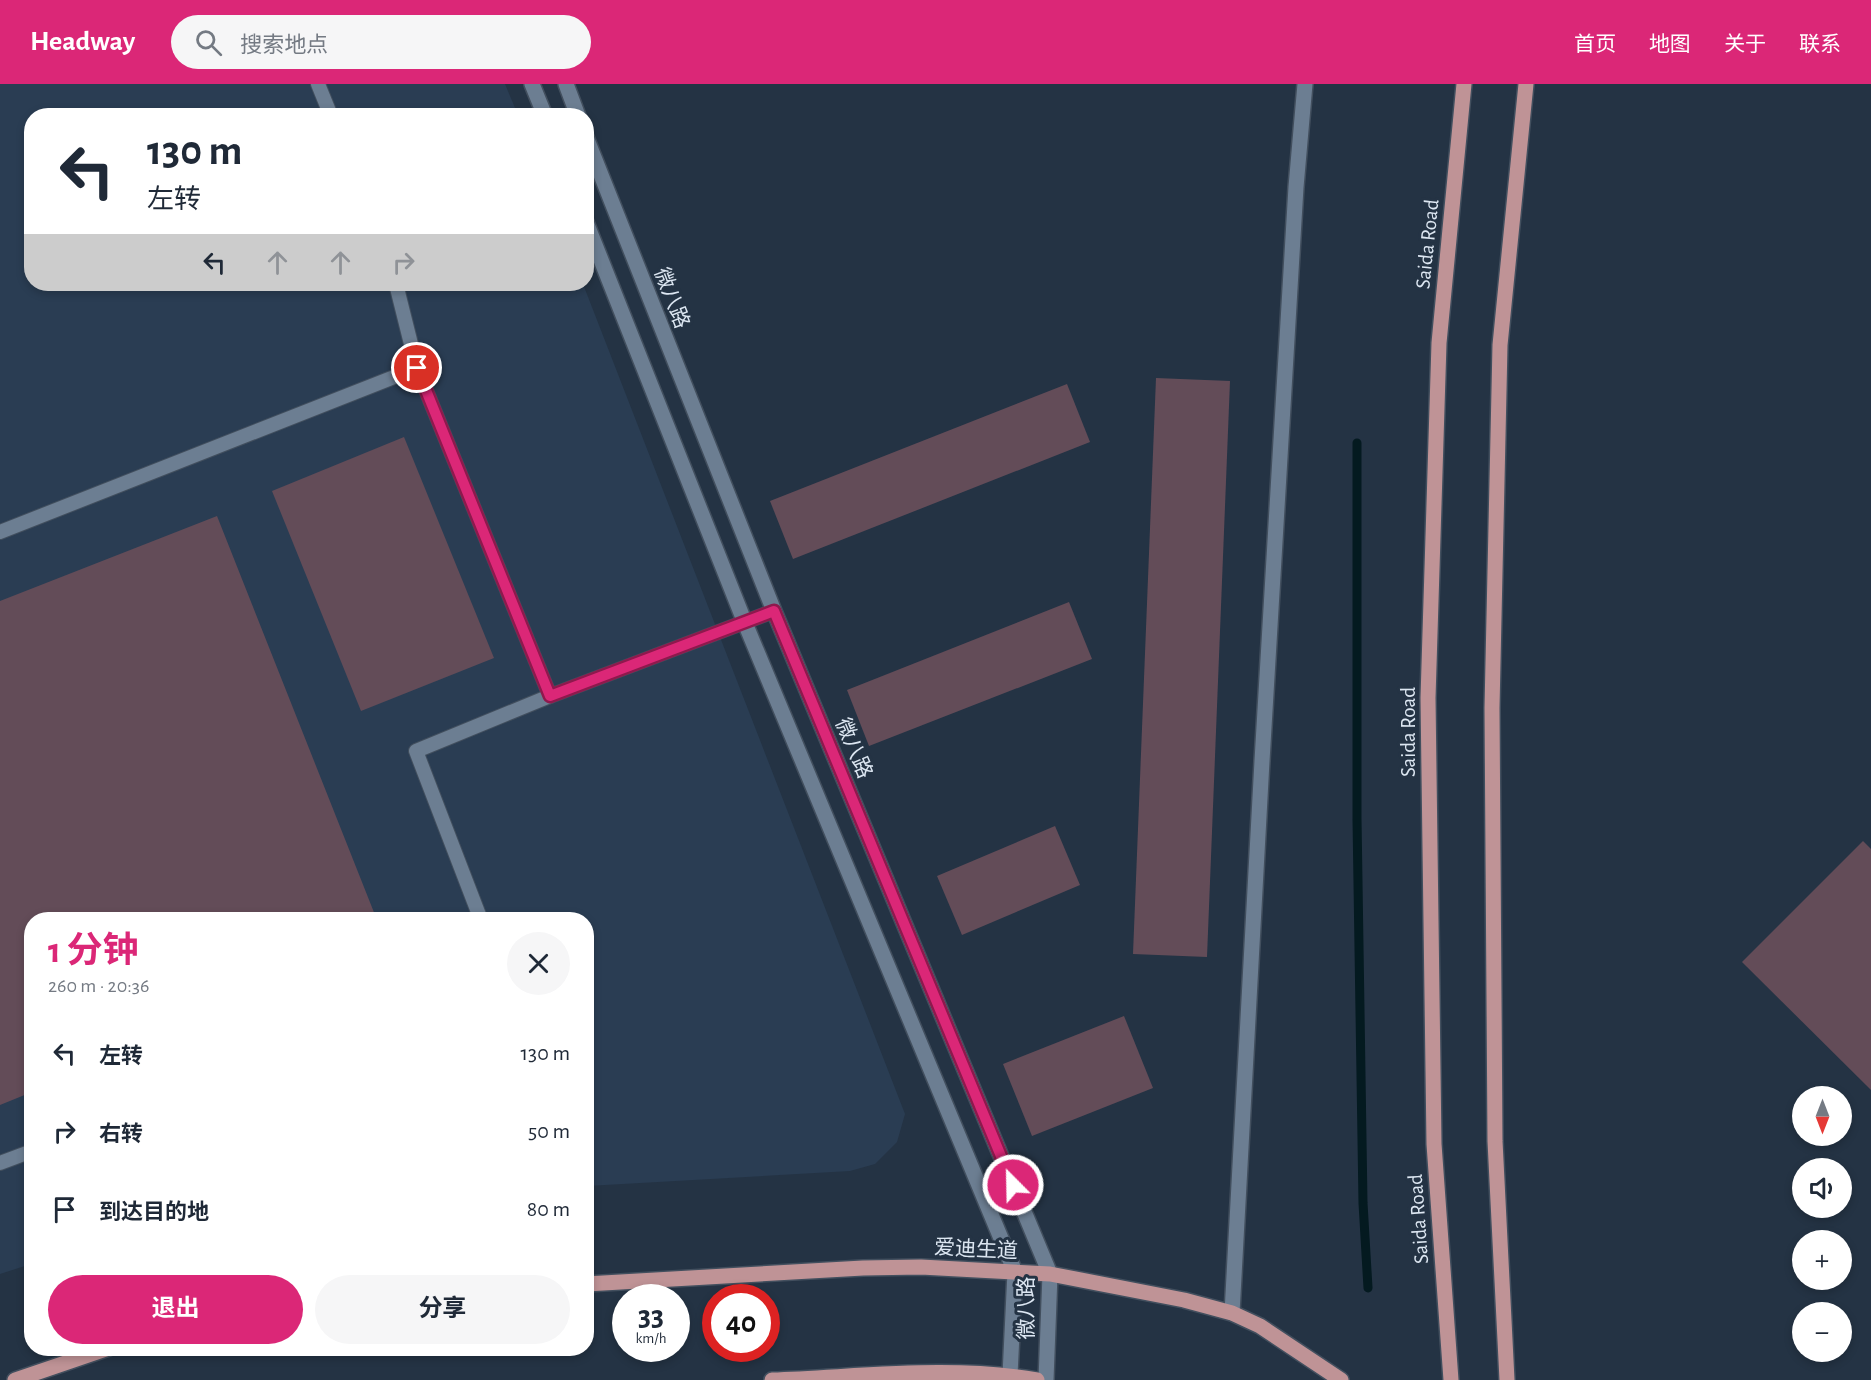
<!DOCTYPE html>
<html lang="zh">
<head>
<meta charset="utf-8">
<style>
	body { margin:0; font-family:"Alegreya Sans","Noto Sans SC",sans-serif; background:#f6f6f7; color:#1f2937; height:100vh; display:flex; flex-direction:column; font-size:22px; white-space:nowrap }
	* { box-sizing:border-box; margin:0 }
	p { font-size:20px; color:#747a83 }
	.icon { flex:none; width:33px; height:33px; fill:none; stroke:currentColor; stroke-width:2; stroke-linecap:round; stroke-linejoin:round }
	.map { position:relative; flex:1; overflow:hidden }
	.panel { position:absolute; left:24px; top:828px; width:570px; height:444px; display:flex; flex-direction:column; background:#fff; border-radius:24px; box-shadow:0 3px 9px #0003 }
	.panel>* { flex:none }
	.guide { position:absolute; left:24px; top:24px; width:570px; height:183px; border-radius:24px; box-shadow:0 3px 9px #0003; background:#fff; color:#1f2937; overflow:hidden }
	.needle { width:39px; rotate:180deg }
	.fabs { position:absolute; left:1792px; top:1002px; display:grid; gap:12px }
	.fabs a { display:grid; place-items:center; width:60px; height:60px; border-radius:50%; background:#fff; box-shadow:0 3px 9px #0003; font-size:30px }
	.speed { position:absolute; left:612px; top:1200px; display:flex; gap:12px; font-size:30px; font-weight:700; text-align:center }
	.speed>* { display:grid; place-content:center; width:78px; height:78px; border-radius:50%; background:#fff; box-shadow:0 3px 9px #0003; line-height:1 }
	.speed small { font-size:15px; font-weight:400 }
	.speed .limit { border:9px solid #d22; background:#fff; color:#111 }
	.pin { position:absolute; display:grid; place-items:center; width:51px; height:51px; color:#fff; margin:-26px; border:3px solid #fff; border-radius:50%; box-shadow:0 2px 6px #0007 }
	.me { position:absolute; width:66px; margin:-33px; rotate:337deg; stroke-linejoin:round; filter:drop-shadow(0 0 4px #0008) }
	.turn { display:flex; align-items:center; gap:21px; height:126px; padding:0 24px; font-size:27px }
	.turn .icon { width:78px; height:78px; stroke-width:2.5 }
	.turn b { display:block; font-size:42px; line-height:51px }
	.lanes { display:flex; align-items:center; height:57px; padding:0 24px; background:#0003; justify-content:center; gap:30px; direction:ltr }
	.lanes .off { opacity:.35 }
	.round { display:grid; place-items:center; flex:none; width:63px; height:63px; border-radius:32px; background:#f6f6f7 }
	.overview { display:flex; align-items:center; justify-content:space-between; height:102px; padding:0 24px }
	h1 { font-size:36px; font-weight:700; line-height:45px; color:#db2777 }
	.button { display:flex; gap:12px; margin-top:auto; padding:12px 24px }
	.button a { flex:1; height:69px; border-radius:36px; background:#db2777; color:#fff; font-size:24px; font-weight:700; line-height:69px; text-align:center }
	.button a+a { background:#f6f6f7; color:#1f2937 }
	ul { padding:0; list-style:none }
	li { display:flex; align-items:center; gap:18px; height:78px; padding:0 24px }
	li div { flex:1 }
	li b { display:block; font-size:22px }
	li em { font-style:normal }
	header { display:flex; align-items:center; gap:36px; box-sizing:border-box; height:84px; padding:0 30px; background:#db2777; color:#fff }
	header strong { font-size:28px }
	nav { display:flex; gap:33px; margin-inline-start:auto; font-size:21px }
	.search { width:420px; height:54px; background:#f6f6f7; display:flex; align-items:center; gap:15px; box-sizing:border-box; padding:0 21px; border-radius:33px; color:#747a83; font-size:22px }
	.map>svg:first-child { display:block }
	.built { fill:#2a3d53 }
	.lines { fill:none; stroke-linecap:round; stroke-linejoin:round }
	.stream { stroke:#041a20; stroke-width:9 }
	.building { fill:#634c58 }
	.lane-casing { stroke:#424f5e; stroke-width:16 }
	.street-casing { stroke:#424f5e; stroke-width:18 }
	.secondary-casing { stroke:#424f5e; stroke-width:18 }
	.primary-casing { stroke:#424f5e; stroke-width:18 }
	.lane { stroke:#6c7e92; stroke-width:14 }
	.street { stroke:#6c7e92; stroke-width:15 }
	.secondary { stroke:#6c7e92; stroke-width:15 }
	.primary { stroke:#bf9396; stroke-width:15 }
	.route-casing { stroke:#8e194d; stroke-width:15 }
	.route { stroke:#db2777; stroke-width:10 }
	.labels { text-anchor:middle; stroke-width:6; stroke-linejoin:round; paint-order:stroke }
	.street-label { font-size:21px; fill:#dde7f2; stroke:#243344 }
</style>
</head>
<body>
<header>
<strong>Headway</strong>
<div class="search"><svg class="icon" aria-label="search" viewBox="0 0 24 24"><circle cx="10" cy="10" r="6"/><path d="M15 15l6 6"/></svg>搜索地点</div>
<nav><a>首页</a><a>地图</a><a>关于</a><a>联系</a></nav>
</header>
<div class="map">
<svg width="1871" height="1296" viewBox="0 0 1871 1296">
	<rect width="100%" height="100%" fill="#243344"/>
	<polygon class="built" points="0,0 505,0 518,31 32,32 32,200 583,200 905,1030 897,1058 875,1080 850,1087 587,1102 586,836 32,836 31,1180 0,1190"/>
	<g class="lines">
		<polyline class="stream" points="1357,359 1357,735 1363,1119 1368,1204"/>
	</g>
	<g class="building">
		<polygon points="1156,294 1230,297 1207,873 1133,870"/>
		<polygon points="1067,300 1090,358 793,475 770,417"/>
		<polygon points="404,353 494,574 361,627 272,407"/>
		<polygon points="217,432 377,836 32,836 32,1008 0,1021 0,517"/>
		<polygon points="1069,518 1092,575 869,662 847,606"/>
		<polygon points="1055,742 1080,801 962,851 937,792"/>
		<polygon points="1863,757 1871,765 1871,1006 1742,878"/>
		<polygon points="1124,932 1153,1004 1032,1052 1003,980"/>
	</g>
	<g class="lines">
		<defs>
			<g id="lane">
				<polyline points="318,0 331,32"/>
				<polyline points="396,200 417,284 550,612 774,527"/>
				<polyline points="0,448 417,284"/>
				<polyline points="481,836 416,667 550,612"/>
				<polyline points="0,1079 32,1067"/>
			</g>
			<polyline id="street" points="1232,1229 1262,677 1296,103 1305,0"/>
			<g id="secondary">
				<polyline points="532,0 545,32"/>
				<polyline points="566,0 578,32"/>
				<polyline points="586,53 774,527 1050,1190 1046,1296"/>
				<polyline points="586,138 745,539 1015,1188 1010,1291"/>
			</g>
			<g id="primary">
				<polyline points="586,1200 863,1184 921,1183 1050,1190 1184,1216 1232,1229 1260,1242 1341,1296"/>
				<polyline points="15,1296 109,1264"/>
				<path d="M772 1296C860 1293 950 1281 1037 1296"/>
				<polyline points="1451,1296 1434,1060 1428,614 1439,259 1464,0"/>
				<polyline points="1507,1296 1495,1057 1492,624 1500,261 1526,0"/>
			</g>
		</defs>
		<use href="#lane" class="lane-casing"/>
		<use href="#street" class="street-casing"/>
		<use href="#secondary" class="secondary-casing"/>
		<use href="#primary" class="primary-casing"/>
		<use href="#lane" class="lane"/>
		<use href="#street" class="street"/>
		<use href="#secondary" class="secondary"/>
		<use href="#primary" class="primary"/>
	</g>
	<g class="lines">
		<defs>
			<polyline id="route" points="417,284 550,612 774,527 1013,1101"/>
		</defs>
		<use href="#route" class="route-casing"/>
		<use href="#route" class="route"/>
	</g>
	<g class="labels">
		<g class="street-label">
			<text transform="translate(1427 160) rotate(-84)" y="7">Saida Road</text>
			<text transform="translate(672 214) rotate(69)" y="7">微八路</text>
			<text transform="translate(1408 648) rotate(-90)" y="7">Saida Road</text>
			<text transform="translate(854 664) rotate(67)" y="7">微八路</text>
			<text transform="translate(1418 1135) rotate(-94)" y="7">Saida Road</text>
			<text transform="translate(976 1165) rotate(3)" y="7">爱迪生道</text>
			<text transform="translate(1026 1224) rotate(-90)" y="7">微八路</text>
		</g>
	</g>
</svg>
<div class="fabs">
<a><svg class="needle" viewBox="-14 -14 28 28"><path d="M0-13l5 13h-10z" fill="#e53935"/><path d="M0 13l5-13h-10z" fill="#747a83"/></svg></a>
<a><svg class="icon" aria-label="sound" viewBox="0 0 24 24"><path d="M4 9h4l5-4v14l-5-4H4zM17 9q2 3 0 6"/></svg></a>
<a>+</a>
<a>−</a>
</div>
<div class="speed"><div>33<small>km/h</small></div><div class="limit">40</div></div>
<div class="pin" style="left:417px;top:284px;background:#d93025"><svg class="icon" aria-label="arrive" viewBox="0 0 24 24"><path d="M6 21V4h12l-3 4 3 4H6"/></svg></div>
<svg class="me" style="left:1013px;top:1101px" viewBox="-20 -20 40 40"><circle r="17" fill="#db2777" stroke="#fff" stroke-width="3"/><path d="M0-11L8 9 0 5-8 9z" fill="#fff"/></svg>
<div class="guide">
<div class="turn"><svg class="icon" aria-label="left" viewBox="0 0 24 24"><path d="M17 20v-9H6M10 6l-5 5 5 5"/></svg><div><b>130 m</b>左转</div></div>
<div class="lanes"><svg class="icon" aria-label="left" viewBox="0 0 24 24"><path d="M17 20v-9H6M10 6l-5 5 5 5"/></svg><svg class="icon off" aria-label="ahead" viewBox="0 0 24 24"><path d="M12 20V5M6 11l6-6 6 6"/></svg><svg class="icon off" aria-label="ahead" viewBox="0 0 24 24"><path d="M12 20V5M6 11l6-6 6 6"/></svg><svg class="icon off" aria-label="right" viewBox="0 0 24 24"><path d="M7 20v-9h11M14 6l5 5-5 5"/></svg></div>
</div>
<section class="panel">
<div class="overview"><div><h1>1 分钟</h1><p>260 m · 20:36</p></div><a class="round"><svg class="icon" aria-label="close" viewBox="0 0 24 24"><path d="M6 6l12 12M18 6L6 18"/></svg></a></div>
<ul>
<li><svg class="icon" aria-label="left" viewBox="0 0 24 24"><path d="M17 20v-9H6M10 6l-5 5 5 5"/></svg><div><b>左转</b></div><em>130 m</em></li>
<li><svg class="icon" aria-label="right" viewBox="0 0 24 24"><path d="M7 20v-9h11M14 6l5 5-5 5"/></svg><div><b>右转</b></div><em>50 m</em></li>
<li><svg class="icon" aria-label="arrive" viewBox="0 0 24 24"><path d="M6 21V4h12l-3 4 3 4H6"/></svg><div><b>到达目的地</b></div><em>80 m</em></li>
</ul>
<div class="button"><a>退出</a><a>分享</a></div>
</section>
</div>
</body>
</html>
